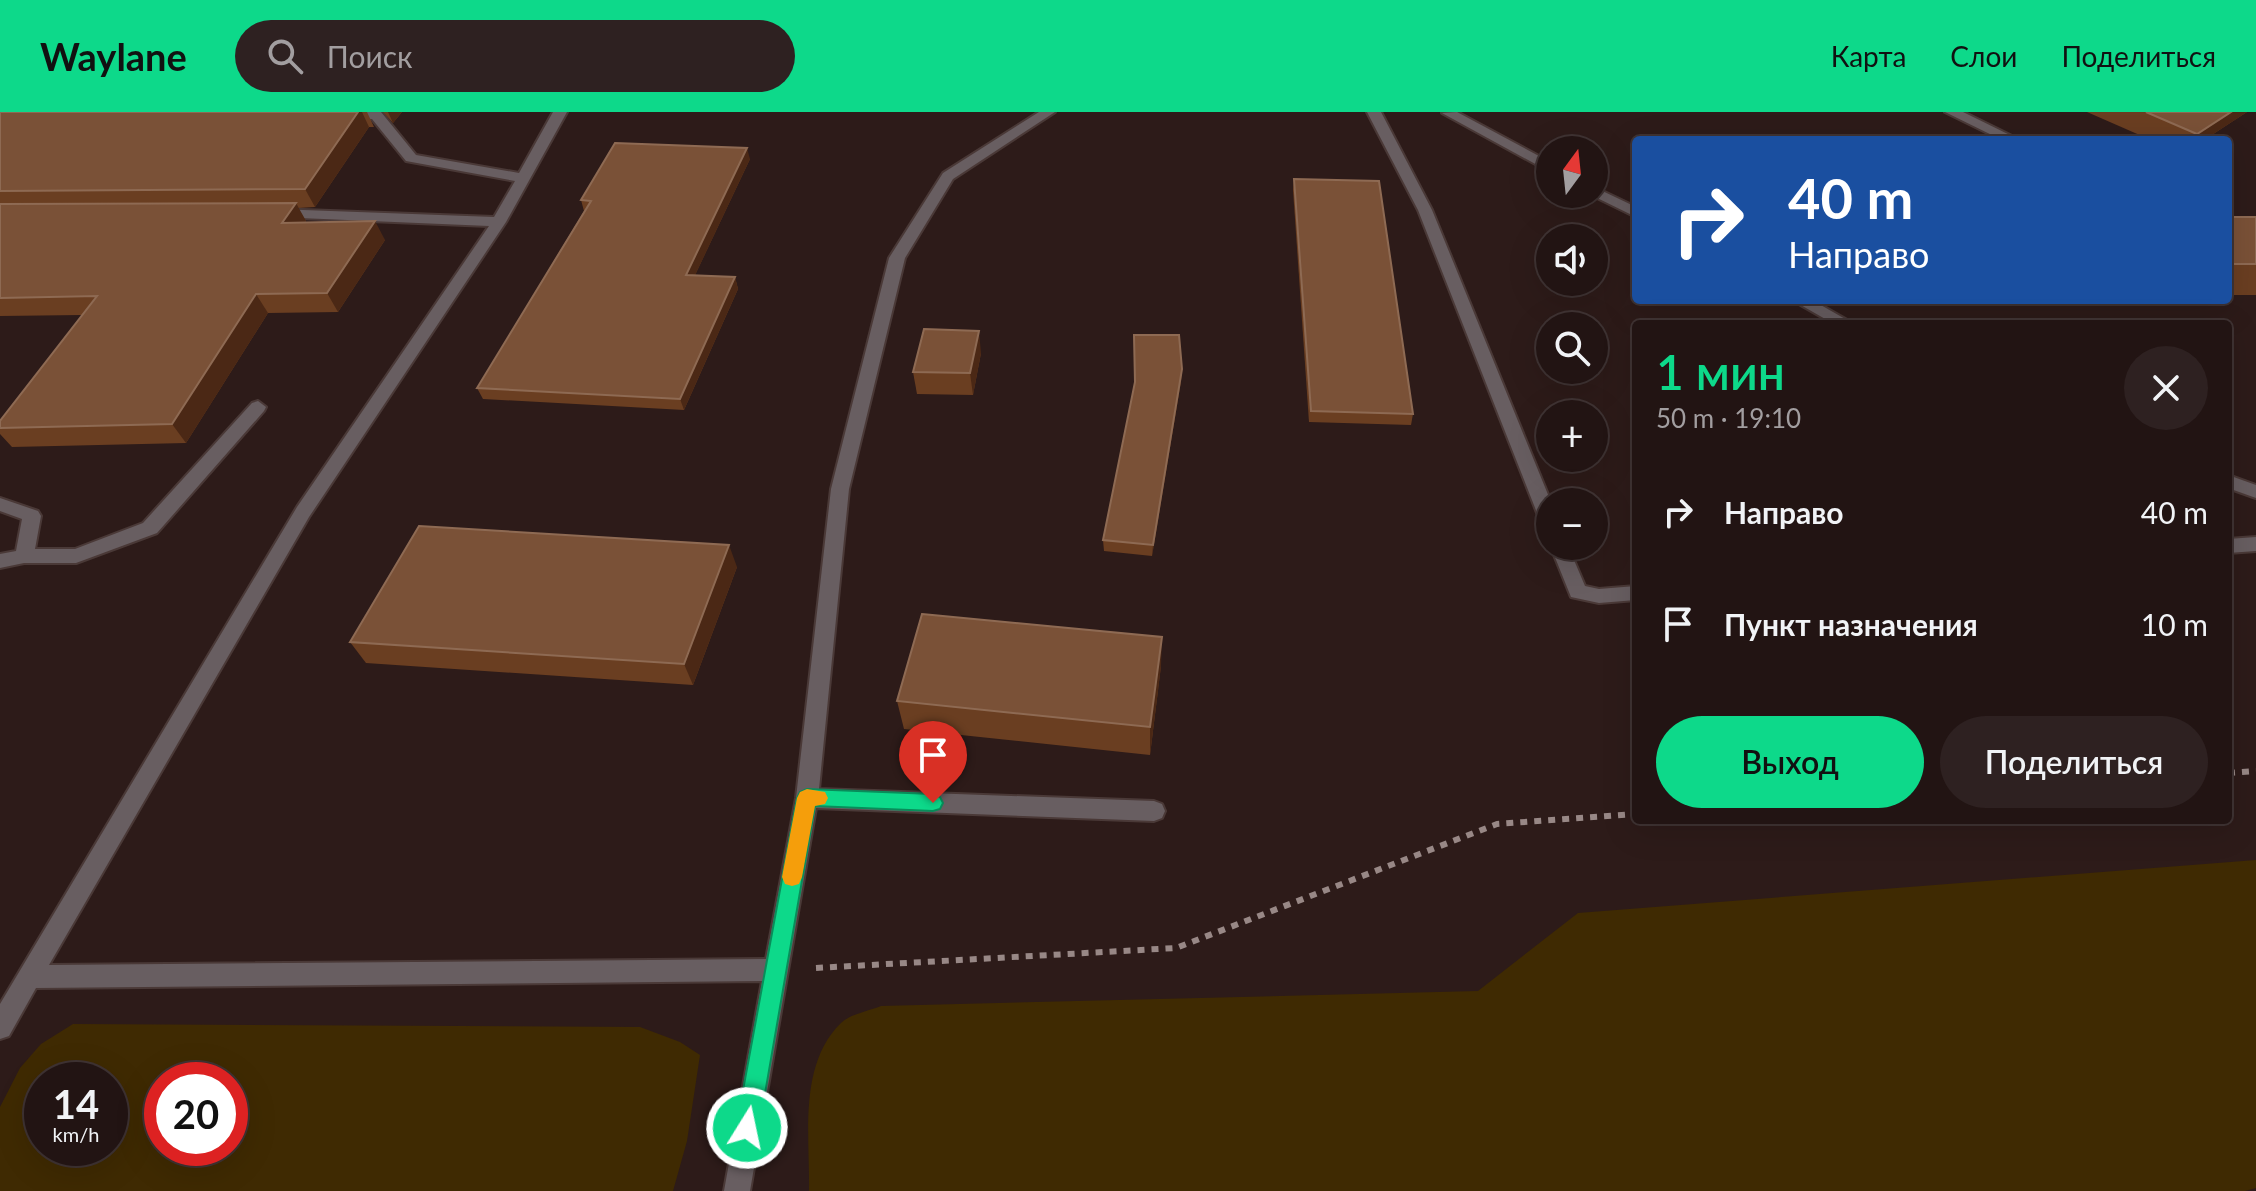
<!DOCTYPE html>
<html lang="ru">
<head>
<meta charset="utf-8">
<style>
	body { margin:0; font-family:Lato,sans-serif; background:#2e2121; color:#f1f3f6; height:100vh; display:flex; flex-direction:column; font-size:30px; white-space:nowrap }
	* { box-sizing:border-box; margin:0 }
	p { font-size:26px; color:#a29ea0 }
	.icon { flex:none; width:44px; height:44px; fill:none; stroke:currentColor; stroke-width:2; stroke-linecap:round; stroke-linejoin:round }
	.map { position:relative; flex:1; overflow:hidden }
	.side { position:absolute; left:1632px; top:208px; width:600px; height:504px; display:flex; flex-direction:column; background:#221413; border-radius:8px; box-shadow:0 8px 32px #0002,0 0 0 2px #3f3333 }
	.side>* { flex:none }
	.hud { position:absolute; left:1632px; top:24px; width:600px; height:168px; border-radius:8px; box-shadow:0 8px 32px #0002,0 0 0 2px #3f3333; background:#1a4fa0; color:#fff; overflow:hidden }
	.needle { width:52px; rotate:15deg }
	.controls { position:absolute; left:1536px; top:24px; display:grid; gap:16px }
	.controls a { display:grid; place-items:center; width:72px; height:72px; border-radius:50%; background:#221413; box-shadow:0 8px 32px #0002,0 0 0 2px #3f3333; font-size:40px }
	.speed { position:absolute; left:24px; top:950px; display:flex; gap:16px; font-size:40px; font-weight:700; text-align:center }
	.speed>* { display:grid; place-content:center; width:104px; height:104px; border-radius:50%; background:#221413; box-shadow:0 8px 32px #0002,0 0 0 2px #3f3333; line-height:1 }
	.speed small { font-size:20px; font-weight:400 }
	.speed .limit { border:12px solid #d22; background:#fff; color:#111 }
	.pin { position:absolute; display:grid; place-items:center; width:68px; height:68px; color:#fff; margin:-82px -34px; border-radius:50% 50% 50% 0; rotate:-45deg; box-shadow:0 0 8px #0007 }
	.pin .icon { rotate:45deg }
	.me { position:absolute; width:88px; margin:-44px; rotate:10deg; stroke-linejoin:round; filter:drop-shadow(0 0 6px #0008) }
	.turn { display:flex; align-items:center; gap:28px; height:168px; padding:0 24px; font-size:36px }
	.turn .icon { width:104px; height:104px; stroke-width:2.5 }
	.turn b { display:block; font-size:56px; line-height:68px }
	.round { display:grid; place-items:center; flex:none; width:84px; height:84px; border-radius:42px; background:#2e2121 }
	.summary { display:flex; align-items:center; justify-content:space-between; height:136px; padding:0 24px }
	h1 { font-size:48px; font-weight:600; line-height:60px; color:#0dd98a }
	.cta { display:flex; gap:16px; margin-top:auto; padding:16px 24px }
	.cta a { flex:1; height:92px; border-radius:48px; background:#0dd98a; color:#111; font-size:32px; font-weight:600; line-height:92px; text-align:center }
	.cta a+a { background:#2e2121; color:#f1f3f6 }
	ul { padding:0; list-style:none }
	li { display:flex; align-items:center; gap:24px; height:112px; padding:0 24px }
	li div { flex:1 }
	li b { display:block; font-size:30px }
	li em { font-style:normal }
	header { display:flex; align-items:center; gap:48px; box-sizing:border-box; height:112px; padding:0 40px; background:#0dd98a; color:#111 }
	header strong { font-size:38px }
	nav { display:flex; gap:44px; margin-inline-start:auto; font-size:28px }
	.search { width:560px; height:72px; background:#2e2121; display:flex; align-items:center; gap:20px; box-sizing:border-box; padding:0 28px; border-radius:44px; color:#a29ea0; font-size:30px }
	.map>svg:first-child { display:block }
	.green { fill:#3f2a02; fill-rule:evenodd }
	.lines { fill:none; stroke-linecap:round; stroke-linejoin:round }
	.minor-casing { stroke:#4a3937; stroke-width:4 }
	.path { stroke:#988886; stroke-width:6; stroke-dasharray:7 7; stroke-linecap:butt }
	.minor { fill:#685e61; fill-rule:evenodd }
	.wall { fill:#6a3e21 }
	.shaded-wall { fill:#4b2815 }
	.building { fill:#7a5137; stroke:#8e6a53; stroke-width:2 }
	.route { fill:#0dd98a; stroke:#088d5a; stroke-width:2 }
	.slow { fill:#f59e0b }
</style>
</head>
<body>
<header>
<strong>Waylane</strong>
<div class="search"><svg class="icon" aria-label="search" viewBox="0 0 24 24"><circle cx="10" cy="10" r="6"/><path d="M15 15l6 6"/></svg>Поиск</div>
<nav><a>Карта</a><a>Слои</a><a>Поделиться</a></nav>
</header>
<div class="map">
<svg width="2256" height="1079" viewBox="0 0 2256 1079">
	<rect width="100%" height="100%" fill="#2d1b19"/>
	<g class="green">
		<path d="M2256 748V1076L2245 1079H809C810 1024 798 953 841 911 850 902 869 899 881 894L1478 879 1578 801Z"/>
		<path d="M73 912 640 915 680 930 700 943 687 1029 673 1079H0V995L20 956 41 932ZM42 968H110V1036H42ZM162 968H230V1036H162Z"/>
	</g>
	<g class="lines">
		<defs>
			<g id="minor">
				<polygon points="336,0 381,0 416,43 519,61 553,0 567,0 506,110 309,405 49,853 766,847 796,686 831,377 889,146 943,61 1039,0 1055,0 953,67 905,146 849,377 819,677 1154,689 1162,692 1165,699 1162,706 1154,709 816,696 750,1079 724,1079 762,869 36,876 9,924 0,927 0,892 297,395 489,114 276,105 269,101 276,97 494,105 515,69 406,49 372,7 341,6 336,5"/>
				<polygon points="1367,0 1381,0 1432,98 1551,390 1550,418 1541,411 1418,98"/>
				<polygon points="1457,0 1550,50 1550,60 1442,1"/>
				<polygon points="1945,0 1963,0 2020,28 2002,28"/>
				<polygon points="1594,75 1636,95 1636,105 1589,82 1594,82"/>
				<polygon points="1792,188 1812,188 1854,212 1834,212"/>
				<polygon points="258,289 266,295 264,299 157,421 76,451 24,451 0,456 0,442 16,439 22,407 0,399 0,386 38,399 41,404 35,437 75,437 143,411 252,291"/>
				<polygon points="2228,363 2256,373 2256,386 2228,376"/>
				<polygon points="2256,425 2256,439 2228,441 2228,427"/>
				<polygon points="1550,433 1568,434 1585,474 1599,477 1636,474 1636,488 1599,491 1571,485"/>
			</g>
		</defs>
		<use href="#minor" class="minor-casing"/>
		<g class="path">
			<polyline points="2228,661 2256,659"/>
			<polyline points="816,856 1176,836 1497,712 1636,702"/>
		</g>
		<use href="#minor" class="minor"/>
	</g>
	<g class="wall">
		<polygon points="0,0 367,0 374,15 369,15 315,95 298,96 306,109 305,110 385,128 338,200 268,201 186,331 12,335 0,322 0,309 82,203 0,204"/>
		<polygon points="383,0 402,0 393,11"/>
		<polygon points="2087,0 2247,0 2204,28 2151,28"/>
		<polygon points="750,47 695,163 735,165 738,177 684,298 483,287 477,276 584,99 581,88"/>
		<polygon points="1294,67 1413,302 1411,313 1309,310 1293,78"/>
		<rect x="2228" y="105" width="28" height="78"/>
		<polygon points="981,241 973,283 917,282 913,260"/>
		<polygon points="1182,257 1181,269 1152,444 1104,439 1103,428 1135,272"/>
		<polygon points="737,455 693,573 366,551 350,530"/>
		<polygon points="1161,554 1150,643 904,617 897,589"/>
	</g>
	<g class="shaded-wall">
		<polygon points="358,0 362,0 369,15 315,95 305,77"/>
		<polygon points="388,0 402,0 393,11"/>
		<polygon points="2231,0 2247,0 2204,28 2193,28 2197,22"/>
		<polygon points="747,36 750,47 690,174 686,163"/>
		<polygon points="296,91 306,109 293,129 282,111"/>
		<polygon points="375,109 385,128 338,200 327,181"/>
		<polygon points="735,165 738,177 684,298 680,287"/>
		<polygon points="256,182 268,201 186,331 172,312"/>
		<polygon points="979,219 981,241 973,283 970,261"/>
		<polygon points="1182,257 1181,269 1152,444 1153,433"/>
		<polygon points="729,433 737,455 693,573 684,552"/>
		<polygon points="1162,525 1161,554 1150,643 1150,615"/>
	</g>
	<g class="building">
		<polygon points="0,0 358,0 305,77 0,79"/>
		<polygon points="2146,0 2231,0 2197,22"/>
		<polygon points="615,31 747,36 686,163 735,165 680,287 477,276 591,89 581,88"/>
		<polygon points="1294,67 1379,69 1413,302 1311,299"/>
		<polygon points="296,91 282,111 375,109 327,181 256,182 172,312 0,316 0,309 97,184 0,186 0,92"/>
		<rect x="2228" y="105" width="28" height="47"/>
		<polygon points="924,217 979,219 970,261 913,260"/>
		<polygon points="1134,223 1179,223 1182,257 1153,433 1103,428 1135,270"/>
		<polygon points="419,414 729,433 684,552 350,530"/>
		<polygon points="922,502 1162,525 1150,615 897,589"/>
	</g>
	<polygon class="route" points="807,677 933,682 940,685 943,691 940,697 933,699 815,694 759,1016 756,1024 747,1028 739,1024 736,1016 797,686 800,680"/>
	<polygon class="slow" points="807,677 825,680 828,686 825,692 815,694 802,765 799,772 792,774 785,772 782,765 797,686 800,680"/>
</svg>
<div class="controls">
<a><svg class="needle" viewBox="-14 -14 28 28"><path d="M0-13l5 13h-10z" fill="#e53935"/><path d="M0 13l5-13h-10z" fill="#a29ea0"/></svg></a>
<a><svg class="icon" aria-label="sound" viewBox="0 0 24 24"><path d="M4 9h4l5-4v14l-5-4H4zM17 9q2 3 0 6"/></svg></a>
<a><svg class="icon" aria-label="search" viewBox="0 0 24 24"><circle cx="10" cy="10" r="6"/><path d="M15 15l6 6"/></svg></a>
<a>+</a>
<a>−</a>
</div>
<div class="speed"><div>14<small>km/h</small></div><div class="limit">20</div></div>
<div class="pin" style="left:933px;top:691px;background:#d93025"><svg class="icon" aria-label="arrive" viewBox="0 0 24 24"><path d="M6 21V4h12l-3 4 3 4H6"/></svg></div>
<svg class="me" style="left:747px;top:1016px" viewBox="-20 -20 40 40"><circle r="17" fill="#0dd98a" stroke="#fff" stroke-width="3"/><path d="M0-11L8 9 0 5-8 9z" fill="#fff"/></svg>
<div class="hud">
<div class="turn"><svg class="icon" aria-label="right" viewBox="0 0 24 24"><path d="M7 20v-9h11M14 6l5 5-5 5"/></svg><div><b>40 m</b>Направо</div></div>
</div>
<section class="side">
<div class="summary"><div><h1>1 мин</h1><p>50 m · 19:10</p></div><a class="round"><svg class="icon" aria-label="close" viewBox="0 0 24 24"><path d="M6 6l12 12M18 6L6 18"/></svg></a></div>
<ul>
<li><svg class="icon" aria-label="right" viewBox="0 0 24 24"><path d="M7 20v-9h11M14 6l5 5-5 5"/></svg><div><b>Направо</b></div><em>40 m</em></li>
<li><svg class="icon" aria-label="arrive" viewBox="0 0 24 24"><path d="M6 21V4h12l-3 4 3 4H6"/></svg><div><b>Пункт назначения</b></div><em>10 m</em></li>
</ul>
<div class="cta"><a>Выход</a><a>Поделиться</a></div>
</section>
</div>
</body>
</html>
